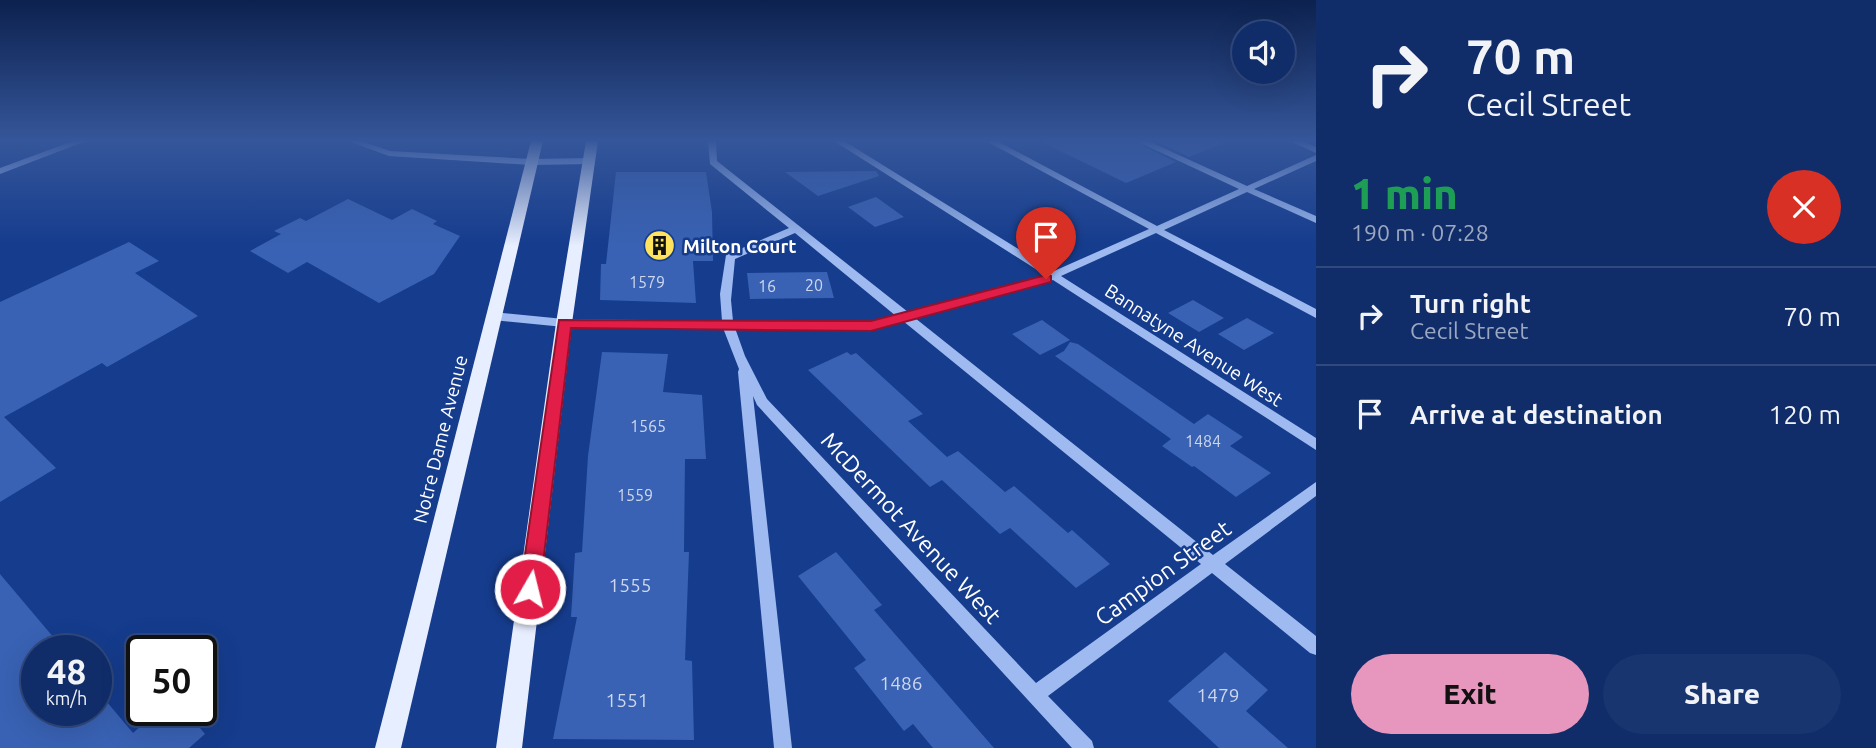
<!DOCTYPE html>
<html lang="en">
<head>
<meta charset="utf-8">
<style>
	body { margin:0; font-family:Ubuntu,sans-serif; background:#193570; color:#f1f3f6; height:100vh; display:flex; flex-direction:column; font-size:26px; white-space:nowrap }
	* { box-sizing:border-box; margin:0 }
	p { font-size:23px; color:#9ca8c1 }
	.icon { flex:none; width:38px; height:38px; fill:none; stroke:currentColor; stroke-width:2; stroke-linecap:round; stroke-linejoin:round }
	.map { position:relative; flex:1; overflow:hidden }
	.panel { display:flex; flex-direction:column; background:#102d6a; width:560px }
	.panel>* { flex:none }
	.guide { background:#102d6a; color:#f1f3f6; overflow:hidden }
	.tools { position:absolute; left:1232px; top:21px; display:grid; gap:14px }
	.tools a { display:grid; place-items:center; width:63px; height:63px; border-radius:50%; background:#102d6a; box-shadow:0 7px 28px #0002,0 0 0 2px #30497e; font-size:35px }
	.speed { position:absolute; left:21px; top:635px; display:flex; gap:14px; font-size:35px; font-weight:700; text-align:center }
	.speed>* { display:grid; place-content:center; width:91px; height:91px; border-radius:50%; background:#102d6a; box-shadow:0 7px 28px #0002,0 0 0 2px #30497e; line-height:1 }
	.speed small { font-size:18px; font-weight:400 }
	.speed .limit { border:4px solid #111; border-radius:10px; background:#fff; color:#111 }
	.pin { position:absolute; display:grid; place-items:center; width:60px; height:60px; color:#fff; margin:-72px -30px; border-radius:50% 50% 50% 0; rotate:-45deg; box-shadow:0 0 7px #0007 }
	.pin .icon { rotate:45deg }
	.me { position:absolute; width:77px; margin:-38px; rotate:8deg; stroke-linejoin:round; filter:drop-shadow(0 0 5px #0008) }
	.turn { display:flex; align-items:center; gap:24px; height:147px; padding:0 35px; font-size:32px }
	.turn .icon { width:91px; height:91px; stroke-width:2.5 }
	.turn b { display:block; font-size:49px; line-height:60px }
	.round { display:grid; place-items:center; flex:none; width:74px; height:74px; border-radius:37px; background:#193570 }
	.headline { display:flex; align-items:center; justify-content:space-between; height:119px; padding:0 35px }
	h1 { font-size:42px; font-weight:800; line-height:52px; color:#1e9e55 }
	.cta { display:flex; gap:14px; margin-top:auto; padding:14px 35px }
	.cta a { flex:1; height:80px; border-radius:42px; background:#e797bd; color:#111; font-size:28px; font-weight:800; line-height:80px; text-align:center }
	.cta a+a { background:#193570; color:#f1f3f6 }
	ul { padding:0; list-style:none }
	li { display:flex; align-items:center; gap:21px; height:98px; padding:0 35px; border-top:2px solid #30497e }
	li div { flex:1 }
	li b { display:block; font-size:26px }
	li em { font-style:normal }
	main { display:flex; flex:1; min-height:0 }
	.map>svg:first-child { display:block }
	.building { fill:#3962b4 }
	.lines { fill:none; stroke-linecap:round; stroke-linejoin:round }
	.minor { fill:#9ebaf0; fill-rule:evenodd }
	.major { fill:#e7eeff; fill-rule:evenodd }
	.route { fill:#e11d48; stroke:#92132f; stroke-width:2 }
	.labels { text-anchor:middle; stroke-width:5; stroke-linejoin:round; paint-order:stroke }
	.number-label { font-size:16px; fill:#ced8ec }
	.poi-label { font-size:19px; font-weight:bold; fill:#fff; stroke:#153c8d; text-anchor:start }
	.street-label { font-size:19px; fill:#fff; stroke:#153c8d }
	.near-number-label { font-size:19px; fill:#ced8ec }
	.near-street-label { font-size:23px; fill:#fff; stroke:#153c8d }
</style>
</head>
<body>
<main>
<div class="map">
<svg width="1316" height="748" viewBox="0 0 1316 748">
	<rect width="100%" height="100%" fill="#153c8d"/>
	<g class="building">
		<polygon points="1040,141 1133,141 1176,162 1126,183"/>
		<polygon points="1155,141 1225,141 1225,142 1189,157"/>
		<polygon points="876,171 879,176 818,196 785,172"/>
		<polygon points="616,172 706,172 712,212 713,261 693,261 696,303 600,300 601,264 606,264"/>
		<polygon points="876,197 904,217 875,227 848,207"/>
		<polygon points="348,199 392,220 412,209 437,221 433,224 460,236 434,274 379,303 307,262 288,273 250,251 281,234 274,231 300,218 306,221"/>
		<polygon points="129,242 159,261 135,273 198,316 107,367 102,363 4,417 56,468 0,502 0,302"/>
		<polygon points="827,272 834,298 750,299 747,273"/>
		<polygon points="1193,300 1224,318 1199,332 1168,313"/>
		<polygon points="1247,318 1274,333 1244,350 1218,334"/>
		<polygon points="1042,320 1070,340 1040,355 1012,334"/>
		<polygon points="1070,342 1078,344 1194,424 1208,414 1243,437 1230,446 1271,473 1236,497 1194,466 1192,467 1162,446 1171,439 1055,356 1064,351"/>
		<polygon points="602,352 668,354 663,392 702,395 706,459 685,459 684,552 689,552 685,660 692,661 694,740 553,739 577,617 571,617 575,553 582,552 588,456"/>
		<polygon points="847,352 851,355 856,353 923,414 908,421 947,457 958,451 1005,492 1014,486 1068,533 1072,530 1110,564 1076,588 1010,528 1000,534 942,480 930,487 808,370"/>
		<polygon points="836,552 882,605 874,610 994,748 933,748 913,724 904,731 854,668 866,660 798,576"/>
		<polygon points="0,574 65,651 37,651 37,710 96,710 96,689 133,733 159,710 185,710 205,734 189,748 0,748"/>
		<polygon points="1225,652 1268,690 1246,711 1288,748 1219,748 1168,701"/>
	</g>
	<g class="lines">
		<g class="minor">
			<polygon points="73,141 86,141 0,174 0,168"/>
			<polygon points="348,141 361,141 390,151 531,159 590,158 594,161 590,164 531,165 389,156"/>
			<path d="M708 141H716L717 161 908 312 1045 275 834 141H844L1054 271 1149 229 986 141H997L1157 226 1239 189 1136 141H1148L1247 186 1316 155V161L1254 189 1316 216V223L1247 192 1164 230 1316 309V318L1156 233 1061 276 1316 438V450L1053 280 915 318 1213 555 1316 482V496L1225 564 1316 636V655L1310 653 1212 573 1048 696 1092 741 1094 748H1072L757 405 753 396 792 748H774L738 372 739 369 723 328 564 327 493 320 487 316 493 312 564 319 722 321 720 294 726 255 789 228 710 164ZM795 233 896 316 871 322 733 321 731 300 735 259ZM903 321 1201 564 1036 683 767 399 745 356 735 328 871 330Z"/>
			<polygon points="1290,141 1302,141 1316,147 1316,153"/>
		</g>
		<g class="major">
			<polygon points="531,141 543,141 401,748 375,748"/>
			<polygon points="586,141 598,141 572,323 522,748 496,748 556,323"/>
		</g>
	</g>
	<linearGradient id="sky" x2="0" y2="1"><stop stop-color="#0c214e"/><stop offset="0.57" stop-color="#35569a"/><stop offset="1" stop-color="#35569a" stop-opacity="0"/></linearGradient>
	<rect width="1316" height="246" fill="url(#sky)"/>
	<polygon class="route" points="1046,275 1051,276 1051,282 871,331 571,328 540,589 537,595 530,598 523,595 520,589 559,320 871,321"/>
	<defs>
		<symbol id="building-disc" viewBox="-11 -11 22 22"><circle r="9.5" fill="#ffe25d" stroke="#153c8d"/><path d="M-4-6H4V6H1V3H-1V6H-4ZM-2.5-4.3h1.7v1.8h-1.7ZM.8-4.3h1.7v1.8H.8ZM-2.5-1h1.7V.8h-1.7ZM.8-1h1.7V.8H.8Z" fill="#111"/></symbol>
	</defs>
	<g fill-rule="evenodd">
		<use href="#building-disc" x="642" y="228" width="35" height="35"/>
	</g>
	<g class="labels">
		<g class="number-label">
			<text x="647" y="288">1579</text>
			<text x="814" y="291">20</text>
			<text x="767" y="292">16</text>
			<text x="648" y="432">1565</text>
			<text x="1203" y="447">1484</text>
			<text x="635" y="501">1559</text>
		</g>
		<g class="poi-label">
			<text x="683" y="253">Milton Court</text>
		</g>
		<g class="street-label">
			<text transform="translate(1194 345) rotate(33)" y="7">Bannatyne Avenue West</text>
			<text transform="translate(440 439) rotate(-76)" y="7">Notre Dame Avenue</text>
		</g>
		<g class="near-number-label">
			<text x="630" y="592">1555</text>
			<text x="901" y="690">1486</text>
			<text x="1218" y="702">1479</text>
			<text x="627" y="707">1551</text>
		</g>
		<g class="near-street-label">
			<text transform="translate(911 528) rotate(47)" y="8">McDermot Avenue West</text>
			<text transform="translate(1163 573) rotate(-36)" y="8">Campion Street</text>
		</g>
	</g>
</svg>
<div class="tools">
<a><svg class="icon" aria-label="sound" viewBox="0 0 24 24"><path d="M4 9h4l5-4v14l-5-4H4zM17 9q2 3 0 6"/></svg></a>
</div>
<div class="speed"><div>48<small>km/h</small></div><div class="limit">50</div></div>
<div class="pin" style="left:1046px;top:279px;background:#d93025"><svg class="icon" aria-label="arrive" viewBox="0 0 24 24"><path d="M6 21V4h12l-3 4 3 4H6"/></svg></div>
<svg class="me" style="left:530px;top:589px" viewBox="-20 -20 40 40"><circle r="17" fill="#e11d48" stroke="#fff" stroke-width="3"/><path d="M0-11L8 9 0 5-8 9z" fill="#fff"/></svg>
</div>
<section class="panel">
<div class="guide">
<div class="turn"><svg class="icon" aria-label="right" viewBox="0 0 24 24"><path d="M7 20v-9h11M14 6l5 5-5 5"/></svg><div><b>70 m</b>Cecil Street</div></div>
</div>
<div class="headline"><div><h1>1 min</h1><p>190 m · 07:28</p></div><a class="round" style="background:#d93025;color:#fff"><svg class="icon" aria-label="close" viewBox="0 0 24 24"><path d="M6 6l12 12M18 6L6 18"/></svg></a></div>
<ul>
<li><svg class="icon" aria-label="right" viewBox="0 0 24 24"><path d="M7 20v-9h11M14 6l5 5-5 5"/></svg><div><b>Turn right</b><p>Cecil Street</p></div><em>70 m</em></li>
<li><svg class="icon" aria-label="arrive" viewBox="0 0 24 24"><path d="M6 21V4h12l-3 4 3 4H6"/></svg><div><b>Arrive at destination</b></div><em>120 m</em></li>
</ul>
<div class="cta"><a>Exit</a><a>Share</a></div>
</section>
</main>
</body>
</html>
